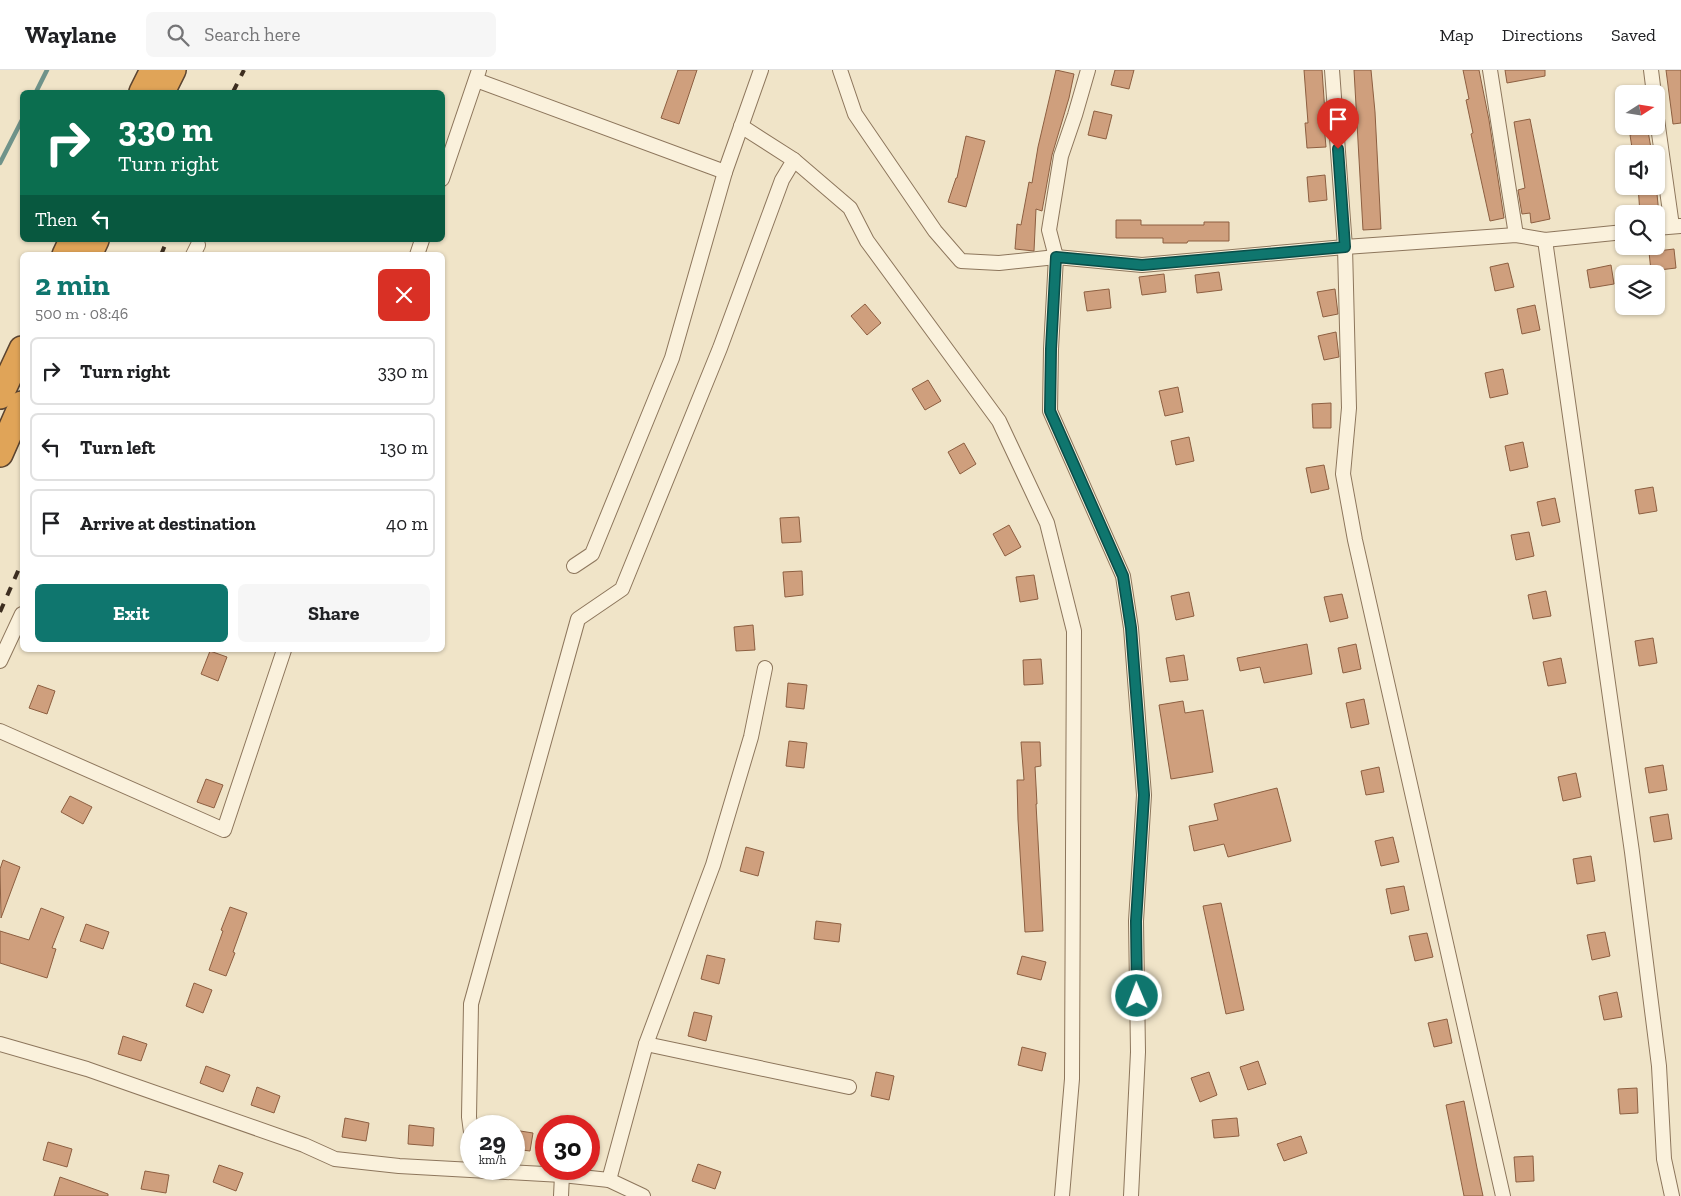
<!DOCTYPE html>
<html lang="en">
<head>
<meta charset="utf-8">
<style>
	body { margin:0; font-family:"Zilla Slab",serif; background:#f6f6f6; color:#202124; height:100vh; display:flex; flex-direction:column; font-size:19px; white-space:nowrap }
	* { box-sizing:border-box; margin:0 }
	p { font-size:16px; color:#757577 }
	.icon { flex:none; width:28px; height:28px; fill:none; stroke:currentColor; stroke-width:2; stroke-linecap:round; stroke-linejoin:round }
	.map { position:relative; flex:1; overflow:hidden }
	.panel { position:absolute; left:20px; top:182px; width:425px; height:400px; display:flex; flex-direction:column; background:#fff; border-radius:8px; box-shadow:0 1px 4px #0004 }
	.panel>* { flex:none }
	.banner { position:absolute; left:20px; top:20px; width:425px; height:152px; border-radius:8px; box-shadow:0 1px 4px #0004; background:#0b6e4f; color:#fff; overflow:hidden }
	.needle { width:32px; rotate:78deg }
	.tools { position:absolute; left:1615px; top:15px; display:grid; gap:10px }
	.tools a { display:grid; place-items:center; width:50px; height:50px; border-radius:8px; background:#fff; box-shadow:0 1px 4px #0004; font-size:25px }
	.speed { position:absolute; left:460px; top:1045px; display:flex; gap:10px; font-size:25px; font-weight:700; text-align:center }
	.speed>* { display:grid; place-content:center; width:65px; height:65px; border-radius:50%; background:#fff; box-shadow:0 1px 4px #0004; line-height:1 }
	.speed small { font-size:12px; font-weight:400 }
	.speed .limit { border:8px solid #d22; background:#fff; color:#111 }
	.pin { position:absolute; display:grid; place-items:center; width:42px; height:42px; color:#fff; margin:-51px -21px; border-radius:50% 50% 50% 0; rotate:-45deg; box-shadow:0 0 5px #0007 }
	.pin .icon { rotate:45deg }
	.me { position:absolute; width:55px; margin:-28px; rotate:359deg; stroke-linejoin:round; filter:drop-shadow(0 0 4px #0008) }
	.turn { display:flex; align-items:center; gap:18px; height:105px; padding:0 15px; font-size:22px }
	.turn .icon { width:65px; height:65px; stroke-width:2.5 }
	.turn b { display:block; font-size:35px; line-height:42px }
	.then { display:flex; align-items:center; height:48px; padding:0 15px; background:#0003; gap:10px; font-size:19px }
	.round { display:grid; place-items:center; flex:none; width:52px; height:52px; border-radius:8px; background:#f6f6f6 }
	.headline { display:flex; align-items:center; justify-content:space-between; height:85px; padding:0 15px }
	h1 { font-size:30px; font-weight:700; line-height:38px; color:#0f766e }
	.action { display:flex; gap:10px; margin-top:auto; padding:10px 15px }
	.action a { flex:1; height:58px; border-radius:8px; background:#0f766e; color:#fff; font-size:20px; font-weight:700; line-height:58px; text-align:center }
	.action a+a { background:#f6f6f6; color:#202124 }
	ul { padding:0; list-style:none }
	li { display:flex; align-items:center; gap:15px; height:68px; margin:0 10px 8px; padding:0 5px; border:2px solid #e0e0e0; border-radius:8px }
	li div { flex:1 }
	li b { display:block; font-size:19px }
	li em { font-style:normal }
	header { display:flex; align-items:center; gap:30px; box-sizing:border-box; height:70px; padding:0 25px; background:#fff; border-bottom:1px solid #e0e0e0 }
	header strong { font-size:24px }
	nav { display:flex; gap:28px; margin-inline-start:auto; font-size:18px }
	.search { width:350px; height:45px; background:#f6f6f6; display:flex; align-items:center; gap:12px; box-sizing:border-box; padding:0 18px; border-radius:8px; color:#757577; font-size:19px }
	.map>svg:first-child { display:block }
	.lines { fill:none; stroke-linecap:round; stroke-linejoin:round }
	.stream { stroke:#6f938a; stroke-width:4.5 }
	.building { fill:#cf9f7d; stroke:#8d5f41 }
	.street-casing { stroke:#8d765c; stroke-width:16 }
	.highway-casing { stroke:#5b4430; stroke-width:28 }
	.street { stroke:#faf1dc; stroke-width:14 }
	.highway { stroke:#e0a458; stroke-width:25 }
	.rail { stroke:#3d2e20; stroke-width:4; stroke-dasharray:9 9; stroke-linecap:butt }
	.route-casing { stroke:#0a4d48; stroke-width:12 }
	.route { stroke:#0f766e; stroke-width:9 }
</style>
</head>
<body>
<header>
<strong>Waylane</strong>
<div class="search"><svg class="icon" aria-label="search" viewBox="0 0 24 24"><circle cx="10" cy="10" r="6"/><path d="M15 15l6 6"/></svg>Search here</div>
<nav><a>Map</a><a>Directions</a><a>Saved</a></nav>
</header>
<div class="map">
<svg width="1681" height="1126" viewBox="0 0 1681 1126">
	<rect width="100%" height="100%" fill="#f0e4c8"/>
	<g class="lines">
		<g class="stream">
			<polyline points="36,22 47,0"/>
			<polyline points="0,93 22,50"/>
		</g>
	</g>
	<g class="building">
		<polygon points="678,0 697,0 679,54 661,48"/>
		<polygon points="1056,0 1074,4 1069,28 1052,85 1042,141 1036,139 1034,181 1015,179 1017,154 1021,155 1029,112 1032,113 1038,77"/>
		<polygon points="1115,0 1134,0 1129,19 1111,15"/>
		<polygon points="1304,0 1322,0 1325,43 1323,43 1326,77 1307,78 1305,53 1308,53"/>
		<polygon points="1354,0 1371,0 1375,42 1381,159 1363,160"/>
		<polygon points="1463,0 1479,0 1489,50 1504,148 1490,151 1471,64 1473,63 1466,30 1469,29"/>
		<polygon points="1505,0 1545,0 1545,6 1507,13"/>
		<polygon points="1666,0 1681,0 1681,53 1673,54"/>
		<polygon points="1094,41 1112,45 1106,69 1088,65"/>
		<polygon points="1530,49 1550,149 1531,153 1530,143 1522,144 1518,120 1525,118 1514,52"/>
		<polygon points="1648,61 1652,84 1633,84 1630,65"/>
		<polygon points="966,66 985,71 966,137 948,132 956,108 957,108"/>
		<polygon points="1325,105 1327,130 1309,132 1307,107"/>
		<polygon points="1638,116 1654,116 1654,124 1657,124 1659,144 1640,144"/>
		<polygon points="1116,150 1141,150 1141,155 1204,155 1204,152 1229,152 1229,171 1188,171 1187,173 1163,173 1163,168 1116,168"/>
		<polygon points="1674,179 1676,198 1651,201 1649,182"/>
		<polygon points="1508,193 1514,217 1495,221 1490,197"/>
		<polygon points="1611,195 1614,214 1590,218 1587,200"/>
		<polygon points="1219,202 1222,220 1197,223 1195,205"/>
		<polygon points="1164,204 1166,222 1142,225 1139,207"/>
		<polygon points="1109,219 1111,238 1087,241 1084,222"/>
		<polygon points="1335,219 1338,244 1323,247 1317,222"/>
		<polygon points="865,234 881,253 867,265 851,246"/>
		<polygon points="1535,235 1540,260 1522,264 1517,239"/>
		<polygon points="1336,262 1339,287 1324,290 1318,266"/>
		<polygon points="1503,299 1508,324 1490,328 1485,303"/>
		<polygon points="928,310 941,331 925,340 912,319"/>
		<polygon points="1178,317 1183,342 1165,346 1159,321"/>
		<polygon points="1331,333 1331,358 1313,358 1312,334"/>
		<polygon points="1189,367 1194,391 1176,395 1171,371"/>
		<polygon points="1523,372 1528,397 1510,401 1505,376"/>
		<polygon points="964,373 976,394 960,404 948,382"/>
		<polygon points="1324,395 1329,419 1311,423 1306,398"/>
		<polygon points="1653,417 1657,441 1639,444 1635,420"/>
		<polygon points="1555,428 1560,452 1542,456 1537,432"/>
		<polygon points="799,447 801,472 782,473 780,448"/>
		<polygon points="1009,455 1021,477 1005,486 993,464"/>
		<polygon points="1529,462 1534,486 1516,490 1511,465"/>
		<polygon points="802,501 803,525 785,527 783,502"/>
		<polygon points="1034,505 1038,529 1020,532 1016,507"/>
		<polygon points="1546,521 1551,546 1533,549 1528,525"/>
		<polygon points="1189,522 1194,546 1176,550 1171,526"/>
		<polygon points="1342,524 1348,548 1330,552 1324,527"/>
		<polygon points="753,555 755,580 736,581 734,557"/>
		<polygon points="1653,568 1657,593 1639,596 1635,571"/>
		<polygon points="1307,574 1312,604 1264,613 1260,597 1240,601 1237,588"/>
		<polygon points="1356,574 1361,599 1343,603 1338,578"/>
		<polygon points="210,581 227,587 218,611 201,604"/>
		<polygon points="1184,585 1188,610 1170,612 1166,588"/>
		<polygon points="1561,588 1566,613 1548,616 1543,592"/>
		<polygon points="1041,589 1043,614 1024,615 1023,590"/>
		<polygon points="788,613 807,615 804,639 786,637"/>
		<polygon points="38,615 55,621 47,644 29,638"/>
		<polygon points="1364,629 1369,654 1351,658 1346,633"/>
		<polygon points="1183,631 1185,643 1203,640 1213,702 1171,709 1159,635"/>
		<polygon points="789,671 807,673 804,698 786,696"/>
		<polygon points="1021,672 1040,672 1041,696 1035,697 1037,734 1036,734 1043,861 1025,862 1018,750 1017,710 1024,710"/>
		<polygon points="1663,695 1667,720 1649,723 1645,698"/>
		<polygon points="1379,697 1384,722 1366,725 1361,701"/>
		<polygon points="1576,703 1581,727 1563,731 1558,707"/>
		<polygon points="206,709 223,715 214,738 197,732"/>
		<polygon points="1277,718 1291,771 1228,787 1224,774 1194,781 1189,756 1218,750 1214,734"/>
		<polygon points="70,726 92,737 83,754 61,742"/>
		<polygon points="1668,744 1672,769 1654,772 1650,747"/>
		<polygon points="1393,767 1399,792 1381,796 1375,771"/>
		<polygon points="746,777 764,782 758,806 740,801"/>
		<polygon points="1591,786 1595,811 1577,814 1573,789"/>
		<polygon points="3,790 20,797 1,848 0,799"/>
		<polygon points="1404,816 1409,840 1391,844 1386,819"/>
		<polygon points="1221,833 1244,940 1226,944 1203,836"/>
		<polygon points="230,837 247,843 233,882 235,883 226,906 209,900 223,861 221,860"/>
		<polygon points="41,838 64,847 52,878 56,879 47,908 0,893 0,861 29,870"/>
		<polygon points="816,851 841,854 839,872 814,869"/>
		<polygon points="86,854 109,862 103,879 80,871"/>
		<polygon points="1605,862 1610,886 1592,890 1587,865"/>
		<polygon points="1427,863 1433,887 1415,891 1409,866"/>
		<polygon points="707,885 725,889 719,914 701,909"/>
		<polygon points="1022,886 1046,892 1041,910 1017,904"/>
		<polygon points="194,913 212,920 203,943 186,936"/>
		<polygon points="1617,922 1622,947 1604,950 1599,926"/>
		<polygon points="694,942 712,946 706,971 688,966"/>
		<polygon points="1447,949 1452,973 1434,977 1428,953"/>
		<polygon points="123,966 147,974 141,991 118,984"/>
		<polygon points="1022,977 1046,983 1042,1001 1018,995"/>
		<polygon points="1258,991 1266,1014 1248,1020 1240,997"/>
		<polygon points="206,996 230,1005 223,1022 200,1013"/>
		<polygon points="876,1002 894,1006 889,1030 871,1026"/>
		<polygon points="1209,1002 1217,1025 1200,1032 1191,1008"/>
		<polygon points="257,1017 280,1026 274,1043 251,1035"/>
		<polygon points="1637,1018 1638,1043 1620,1044 1618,1019"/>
		<polygon points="1464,1031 1477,1098 1483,1126 1464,1126 1446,1035"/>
		<polygon points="345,1048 369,1053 366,1071 342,1067"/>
		<polygon points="1237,1048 1239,1066 1214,1068 1212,1050"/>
		<polygon points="409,1055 434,1058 433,1076 408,1074"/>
		<polygon points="514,1060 533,1063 530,1081 514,1079"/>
		<polygon points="1301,1066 1307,1083 1284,1091 1277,1074"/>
		<polygon points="48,1072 72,1079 67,1097 43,1090"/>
		<polygon points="1533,1086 1534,1111 1516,1112 1514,1087"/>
		<polygon points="698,1094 721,1102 715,1119 692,1111"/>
		<polygon points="219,1095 243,1103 236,1121 213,1112"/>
		<polygon points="145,1101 169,1105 166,1123 141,1119"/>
		<polygon points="60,1107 108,1124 108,1126 54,1126"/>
	</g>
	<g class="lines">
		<defs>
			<g id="street">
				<polyline points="840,0 855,44 935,161 961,191 999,193 1056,187 1142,195 1345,177 1516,165 1545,170 1624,162"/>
				<polyline points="1088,0 1075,45 1061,86 1049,160 1056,187 1051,279 1050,341 1123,506 1131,558 1144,725 1136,851 1138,982 1131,1126"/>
				<polyline points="1332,0 1345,177 1349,338 1343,404 1355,470 1503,1126"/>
				<polyline points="1490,0 1516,165"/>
				<polyline points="1651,0 1654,24"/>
				<polyline points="476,10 725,102"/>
				<polyline points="1656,42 1672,156"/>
				<polyline points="741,56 794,90 850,138 867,171 999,351 1047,453 1074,561 1072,1009 1062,1126"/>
				<polyline points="442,109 479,0"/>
				<polyline points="1656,158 1680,156"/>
				<polyline points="1545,170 1632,782 1659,996 1664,1089 1672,1126"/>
				<polyline points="193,185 198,175"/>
				<polyline points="417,185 422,170"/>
				<polyline points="574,496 592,484 672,288 725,102 761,0"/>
				<polyline points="0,591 22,544"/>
				<polyline points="0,661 224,760 284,580"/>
				<polyline points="0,974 87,999 304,1075 335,1089 399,1096 562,1105 609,1110 643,1126"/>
				<polyline points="646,974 849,1017"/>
				<polyline points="471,1062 469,1047 471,934 578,549 622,519 720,278 782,110 794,90"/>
				<polyline points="609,1110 646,974 713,795 751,667 765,598"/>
				<polyline points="561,1126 562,1105"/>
			</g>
			<g id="highway">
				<polyline points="142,22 153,0"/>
				<polyline points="162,22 173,0"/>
				<polyline points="65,185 72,170"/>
				<polyline points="89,185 96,170"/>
				<polyline points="0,326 22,279"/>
				<polyline points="0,384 22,334"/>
			</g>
		</defs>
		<use href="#street" class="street-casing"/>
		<use href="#highway" class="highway-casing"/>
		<use href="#street" class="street"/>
		<use href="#highway" class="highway"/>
		<g class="rail">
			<polyline points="233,22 244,0"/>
			<polyline points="161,185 167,170"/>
			<polyline points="0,542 22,492"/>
		</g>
	</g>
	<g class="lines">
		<defs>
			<polyline id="route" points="1137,926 1136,851 1144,725 1131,558 1123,506 1050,341 1051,279 1056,187 1142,195 1345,177 1338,79"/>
		</defs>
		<use href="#route" class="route-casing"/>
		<use href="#route" class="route"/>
	</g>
</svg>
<div class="tools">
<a><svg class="needle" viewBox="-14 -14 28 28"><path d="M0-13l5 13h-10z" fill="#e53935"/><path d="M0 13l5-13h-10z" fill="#757577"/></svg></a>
<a><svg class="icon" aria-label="sound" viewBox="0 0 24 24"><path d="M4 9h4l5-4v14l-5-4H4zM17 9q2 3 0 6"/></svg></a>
<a><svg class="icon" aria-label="search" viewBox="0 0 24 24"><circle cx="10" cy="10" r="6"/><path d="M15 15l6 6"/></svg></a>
<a><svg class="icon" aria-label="layers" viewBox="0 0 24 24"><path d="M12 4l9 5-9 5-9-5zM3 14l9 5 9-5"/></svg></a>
</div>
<div class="speed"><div>29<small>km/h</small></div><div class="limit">30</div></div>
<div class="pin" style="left:1338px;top:79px;background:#d93025"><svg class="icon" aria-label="arrive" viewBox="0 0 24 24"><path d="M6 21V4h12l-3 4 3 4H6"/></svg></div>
<svg class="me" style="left:1137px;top:926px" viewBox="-20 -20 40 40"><circle r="17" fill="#0f766e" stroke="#fff" stroke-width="3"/><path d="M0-11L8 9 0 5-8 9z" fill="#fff"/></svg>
<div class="banner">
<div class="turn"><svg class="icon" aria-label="right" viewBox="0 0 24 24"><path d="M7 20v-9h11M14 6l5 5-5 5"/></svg><div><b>330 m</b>Turn right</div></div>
<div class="then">Then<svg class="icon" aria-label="left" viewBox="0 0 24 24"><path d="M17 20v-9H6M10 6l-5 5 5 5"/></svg></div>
</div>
<section class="panel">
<div class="headline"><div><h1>2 min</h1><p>500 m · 08:46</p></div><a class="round" style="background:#d93025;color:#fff"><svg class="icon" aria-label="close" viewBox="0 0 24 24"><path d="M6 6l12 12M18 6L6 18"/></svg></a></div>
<ul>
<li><svg class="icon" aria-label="right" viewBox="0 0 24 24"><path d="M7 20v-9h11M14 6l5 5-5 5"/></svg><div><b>Turn right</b></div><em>330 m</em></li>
<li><svg class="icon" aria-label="left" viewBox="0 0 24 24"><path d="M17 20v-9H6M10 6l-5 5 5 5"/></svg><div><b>Turn left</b></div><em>130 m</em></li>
<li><svg class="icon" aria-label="arrive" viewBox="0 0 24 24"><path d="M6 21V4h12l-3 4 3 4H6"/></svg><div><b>Arrive at destination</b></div><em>40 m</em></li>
</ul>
<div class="action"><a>Exit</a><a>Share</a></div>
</section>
</div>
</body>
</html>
